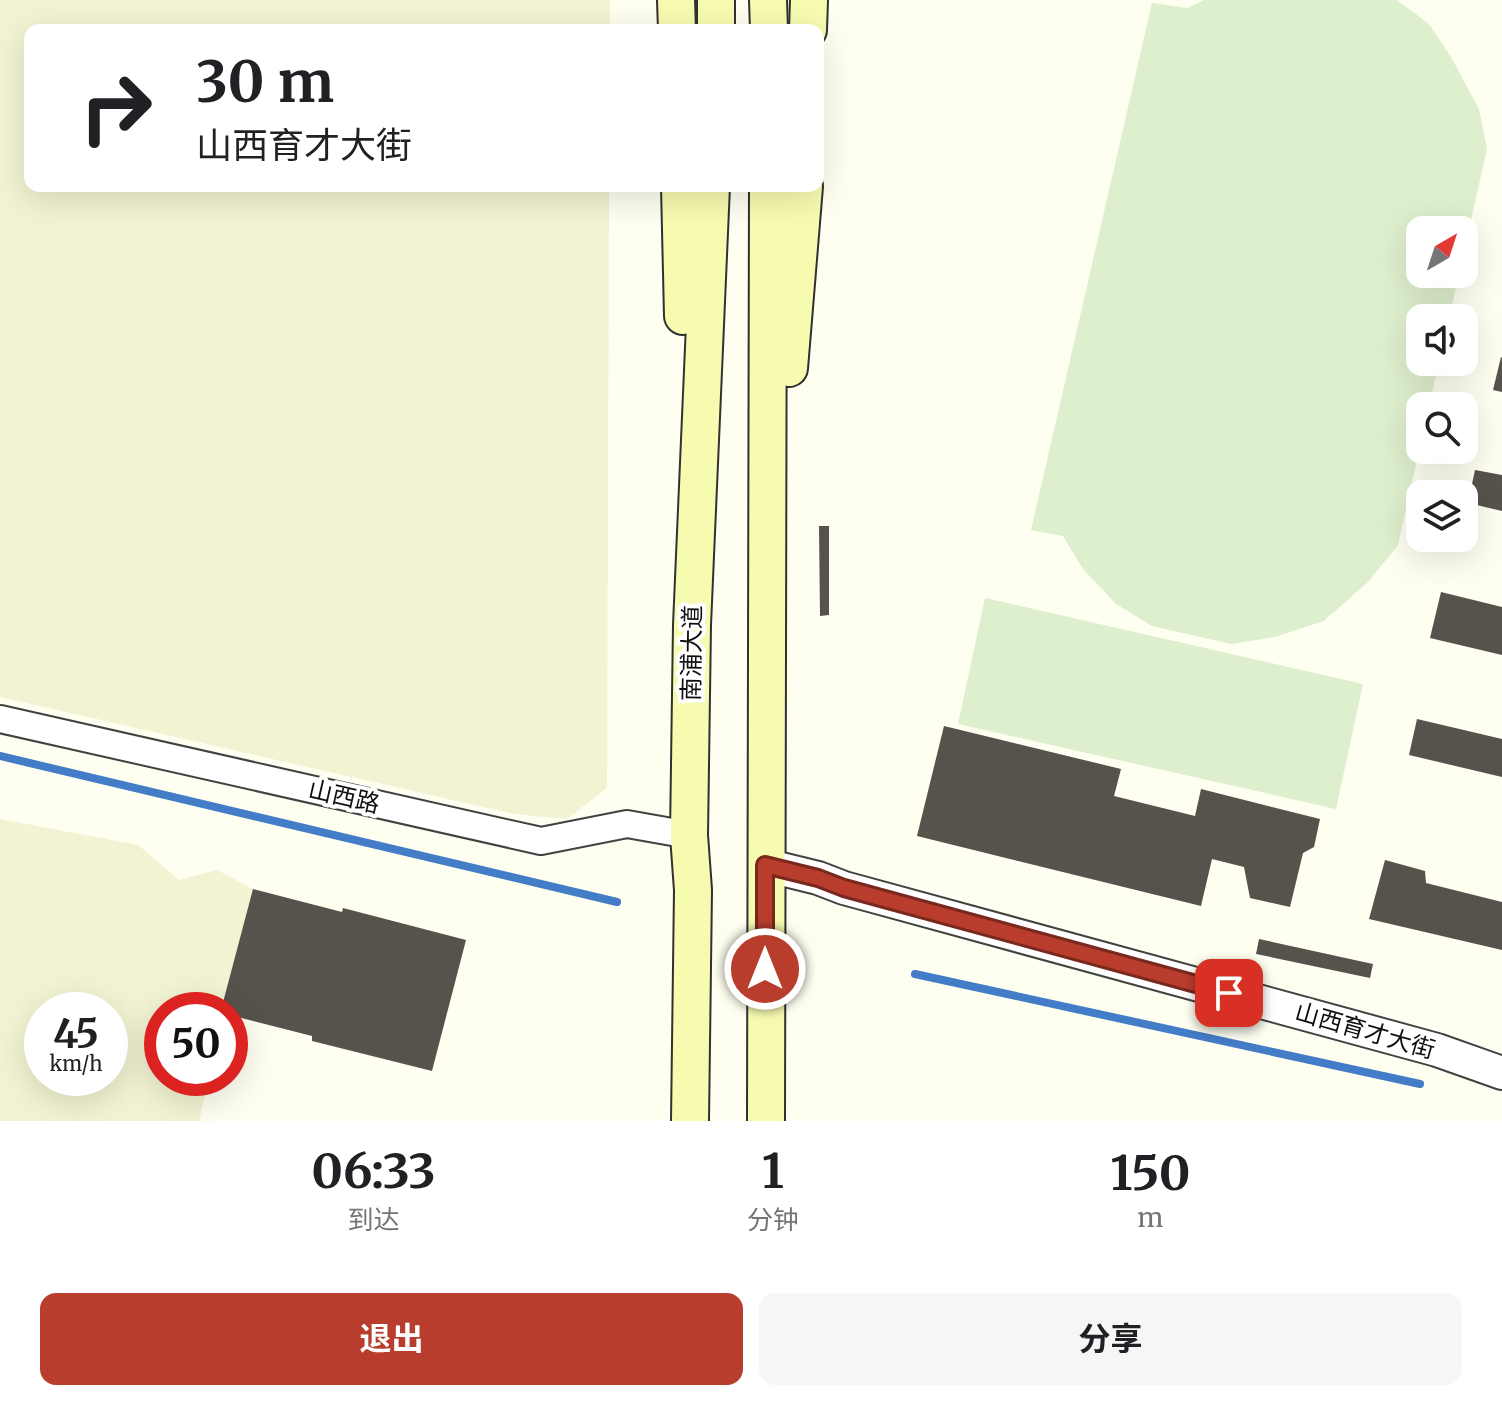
<!DOCTYPE html>
<html lang="zh">
<head>
<meta charset="utf-8">
<style>
	body { margin:0; font-family:Merriweather,"Noto Sans SC",serif; background:#f6f6f6; color:#202124; height:100vh; display:flex; flex-direction:column; font-size:30px; white-space:nowrap }
	* { box-sizing:border-box; margin:0 }
	p { font-size:26px; color:#757577 }
	.icon { flex:none; width:44px; height:44px; fill:none; stroke:currentColor; stroke-width:2; stroke-linecap:round; stroke-linejoin:round }
	.map { position:relative; height:1121px; overflow:hidden }
	.panel { display:flex; flex-direction:column; background:#fff; flex:1 }
	.panel>* { flex:none }
	.hud { position:absolute; left:24px; top:24px; width:800px; height:168px; border-radius:16px; box-shadow:0 8px 32px #0002; background:#fff; color:#202124; overflow:hidden }
	.needle { width:52px; rotate:39deg }
	.controls { position:absolute; left:1406px; top:216px; display:grid; gap:16px }
	.controls a { display:grid; place-items:center; width:72px; height:72px; border-radius:16px; background:#fff; box-shadow:0 8px 32px #0002; font-size:40px }
	.speed { position:absolute; left:24px; top:992px; display:flex; gap:16px; font-size:40px; font-weight:700; text-align:center }
	.speed>* { display:grid; place-content:center; width:104px; height:104px; border-radius:50%; background:#fff; box-shadow:0 8px 32px #0002; line-height:1 }
	.speed small { font-size:20px; font-weight:400 }
	.speed .limit { border:12px solid #d22; background:#fff; color:#111 }
	.pin { position:absolute; display:grid; place-items:center; width:68px; height:68px; color:#fff; margin:-34px; border-radius:16px; box-shadow:0 4px 12px #0006 }
	.me { position:absolute; width:88px; margin:-44px; rotate:0deg; stroke-linejoin:round; filter:drop-shadow(0 0 6px #0008) }
	.turn { display:flex; align-items:center; gap:28px; height:168px; padding:0 40px; font-size:36px }
	.turn .icon { width:104px; height:104px; stroke-width:2.5 }
	.turn b { display:block; font-size:56px; line-height:68px }
	.eta { display:flex; justify-content:space-evenly; align-items:center; height:136px; text-align:center }
	.eta b { font-size:48px; font-weight:700; line-height:56px }
	.cta { display:flex; gap:16px; margin-top:auto; padding:16px 40px }
	.cta a { flex:1; height:92px; border-radius:16px; background:#b93d2d; color:#fff; font-size:32px; font-weight:700; line-height:92px; text-align:center }
	.cta a+a { background:#f6f6f6; color:#202124 }
	.map>svg:first-child { display:block }
	.farmland { fill:#f1f3d2; fill-rule:evenodd }
	.pitch { fill:#deefcd }
	.lines { fill:none; stroke-linecap:round; stroke-linejoin:round }
	.stream { stroke:#437cc7; stroke-width:8 }
	.building { fill:#57524c }
	.minor-casing { stroke:#424242; stroke-width:30 }
	.tertiary-casing { stroke:#424242; stroke-width:36 }
	.secondary-casing { stroke:#313131; stroke-width:40 }
	.minor { stroke:#fff; stroke-width:26 }
	.tertiary { stroke:#fff; stroke-width:32 }
	.secondary { stroke:#f7fbb0; stroke-width:36 }
	.route-casing { stroke:#78281d; stroke-width:20 }
	.route { stroke:#b93d2d; stroke-width:14 }
	.labels { text-anchor:middle; stroke-width:8; stroke-linejoin:round; paint-order:stroke }
	.street-label { font-size:24px; fill:#0f0f0f; stroke:#fff }
</style>
</head>
<body>
<div class="map">
<svg width="1502" height="1121" viewBox="0 0 1502 1121">
	<rect width="100%" height="100%" fill="#fefef1"/>
	<g class="farmland">
		<polygon points="0,0 610,0 610,30 30,30 30,186 609,186 607,788 567,819 514,814 0,697"/>
		<path d="M0 819 138 845 179 880 217 870 253 889 224 1010H162V1078H209L199 1121H0ZM42 1010H110V1078H42Z"/>
	</g>
	<g class="pitch">
		<polygon points="1204,0 1397,0 1429,24 1451,57 1479,109 1487,149 1464,251 1464,230 1420,230 1420,274 1459,274 1449,318 1420,318 1420,362 1439,362 1429,406 1420,406 1420,446 1398,545 1368,582 1324,621 1275,637 1231,644 1152,626 1116,604 1083,569 1063,536 1031,530 1152,3 1187,8"/>
		<polygon points="985,598 1363,684 1336,809 958,724"/>
	</g>
	<g class="lines">
		<g class="stream">
			<polyline points="0,756 617,902"/>
			<polyline points="915,974 1420,1084"/>
		</g>
	</g>
	<g class="building">
		<polygon points="1501,357 1502,358 1502,392 1493,390"/>
		<polygon points="1475,470 1502,475 1502,511 1468,503"/>
		<polygon points="819,526 829,526 829,615 820,616"/>
		<polygon points="1441,592 1502,607 1502,655 1430,638"/>
		<polygon points="1417,719 1502,739 1502,777 1409,755"/>
		<polygon points="944,726 1121,769 1114,796 1195,816 1201,789 1320,819 1314,847 1303,853 1290,907 1250,898 1244,867 1212,859 1201,906 917,836"/>
		<polygon points="1385,860 1425,871 1426,883 1502,902 1502,950 1369,919"/>
		<polygon points="253,889 342,912 343,908 466,940 432,1071 312,1041 312,1036 230,1015 230,1010 221,1010"/>
		<polygon points="1259,939 1373,964 1370,978 1256,954"/>
	</g>
	<g class="lines">
		<defs>
			<polyline id="minor" points="0,719 541,841 627,824 689,835"/>
			<polyline id="tertiary" points="765,865 818,878 844,888 1437,1050 1502,1073"/>
			<g id="secondary">
				<polyline points="676,0 677,30"/>
				<polyline points="768,0 769,30"/>
				<polyline points="716,30 716,0"/>
				<polyline points="808,30 809,0"/>
				<polyline points="680,186 683,316"/>
				<polyline points="789,368 804,186"/>
				<polyline points="690,1121 693,890 689,835 692,625 711,186"/>
				<polyline points="766,1121 768,186"/>
			</g>
		</defs>
		<use href="#minor" class="minor-casing"/>
		<use href="#tertiary" class="tertiary-casing"/>
		<use href="#secondary" class="secondary-casing"/>
		<use href="#minor" class="minor"/>
		<use href="#tertiary" class="tertiary"/>
		<use href="#secondary" class="secondary"/>
	</g>
	<g class="lines">
		<defs>
			<polyline id="route" points="765,969 765,865 818,878 844,888 1229,993"/>
		</defs>
		<use href="#route" class="route-casing"/>
		<use href="#route" class="route"/>
	</g>
	<g class="labels">
		<g class="street-label">
			<text transform="translate(692 653) rotate(-89)" y="8">南浦大道</text>
			<text transform="translate(344 797) rotate(13)" y="8">山西路</text>
			<text transform="translate(1365 1031) rotate(16)" y="8">山西育才大街</text>
		</g>
	</g>
</svg>
<div class="controls">
<a><svg class="needle" viewBox="-14 -14 28 28"><path d="M0-13l5 13h-10z" fill="#e53935"/><path d="M0 13l5-13h-10z" fill="#757577"/></svg></a>
<a><svg class="icon" aria-label="sound" viewBox="0 0 24 24"><path d="M4 9h4l5-4v14l-5-4H4zM17 9q2 3 0 6"/></svg></a>
<a><svg class="icon" aria-label="search" viewBox="0 0 24 24"><circle cx="10" cy="10" r="6"/><path d="M15 15l6 6"/></svg></a>
<a><svg class="icon" aria-label="layers" viewBox="0 0 24 24"><path d="M12 4l9 5-9 5-9-5zM3 14l9 5 9-5"/></svg></a>
</div>
<div class="speed"><div>45<small>km/h</small></div><div class="limit">50</div></div>
<div class="pin" style="left:1229px;top:993px;background:#d93025"><svg class="icon" aria-label="arrive" viewBox="0 0 24 24"><path d="M6 21V4h12l-3 4 3 4H6"/></svg></div>
<svg class="me" style="left:765px;top:969px" viewBox="-20 -20 40 40"><circle r="17" fill="#b93d2d" stroke="#fff" stroke-width="3"/><path d="M0-11L8 9 0 5-8 9z" fill="#fff"/></svg>
<div class="hud">
<div class="turn"><svg class="icon" aria-label="right" viewBox="0 0 24 24"><path d="M7 20v-9h11M14 6l5 5-5 5"/></svg><div><b>30 m</b>山西育才大街</div></div>
</div>
</div>
<section class="panel">
<div class="eta">
<div><b>06:33</b><p>到达</p></div>
<div><b>1</b><p>分钟</p></div>
<div><b>150</b><p>m</p></div>
</div>
<div class="cta"><a>退出</a><a>分享</a></div>
</section>
</body>
</html>
